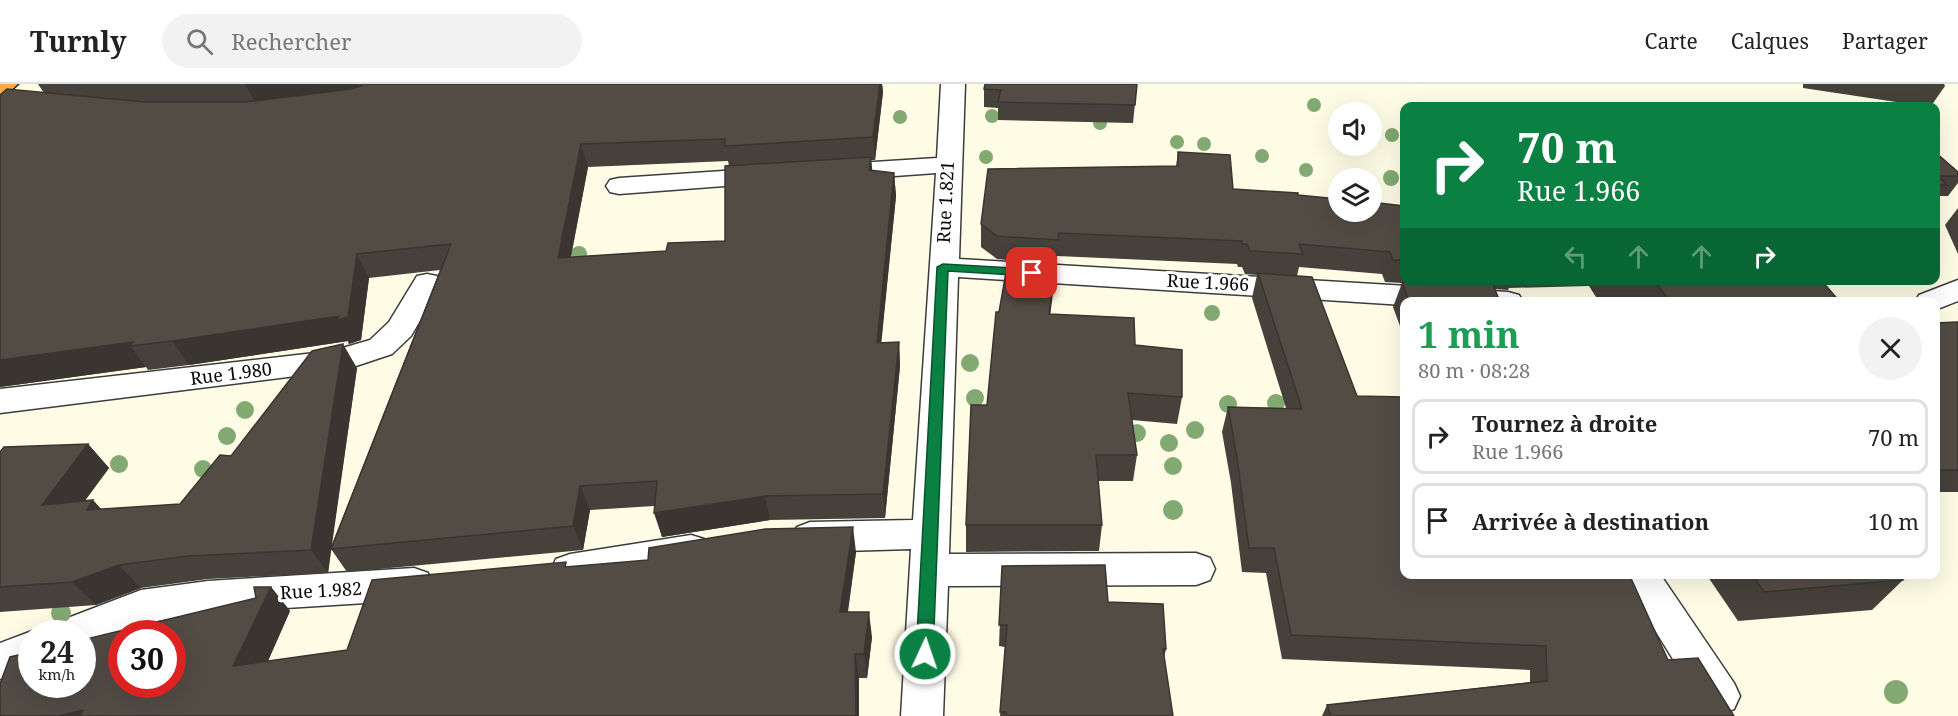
<!DOCTYPE html>
<html lang="fr">
<head>
<meta charset="utf-8">
<style>
	body { margin:0; font-family:"Noto Serif",serif; background:#f2f2f2; color:#222; height:100vh; display:flex; flex-direction:column; font-size:22px; white-space:nowrap }
	* { box-sizing:border-box; margin:0 }
	p { font-size:20px; color:#767676 }
	.icon { flex:none; width:33px; height:33px; fill:none; stroke:currentColor; stroke-width:2; stroke-linecap:round; stroke-linejoin:round }
	.map { position:relative; flex:1; overflow:hidden }
	.drawer { position:absolute; left:1400px; top:213px; width:540px; height:282px; display:flex; flex-direction:column; background:#fff; border-radius:12px; box-shadow:0 6px 24px #0002 }
	.drawer>* { flex:none }
	.guide { position:absolute; left:1400px; top:18px; width:540px; height:183px; border-radius:12px; box-shadow:0 6px 24px #0002; background:#0b8043; color:#fff; overflow:hidden }
	.buttons { position:absolute; left:1328px; top:18px; display:grid; gap:12px }
	.buttons a { display:grid; place-items:center; width:54px; height:54px; border-radius:50%; background:#fff; box-shadow:0 6px 24px #0002; font-size:30px }
	.speed { position:absolute; left:18px; top:536px; display:flex; gap:12px; font-size:30px; font-weight:700; text-align:center }
	.speed>* { display:grid; place-content:center; width:78px; height:78px; border-radius:50%; background:#fff; box-shadow:0 6px 24px #0002; line-height:1 }
	.speed small { font-size:15px; font-weight:400 }
	.speed .limit { border:9px solid #d22; background:#fff; color:#111 }
	.pin { position:absolute; display:grid; place-items:center; width:51px; height:51px; color:#fff; margin:-26px; border-radius:12px; box-shadow:0 3px 9px #0006 }
	.me { position:absolute; width:66px; margin:-33px; rotate:3deg; stroke-linejoin:round; filter:drop-shadow(0 0 4px #0008) }
	.turn { display:flex; align-items:center; gap:21px; height:126px; padding:0 18px; font-size:27px }
	.turn .icon { width:78px; height:78px; stroke-width:2.5 }
	.turn b { display:block; font-size:42px; line-height:51px }
	.lanes { display:flex; align-items:center; height:57px; padding:0 18px; background:#0003; justify-content:center; gap:30px; direction:ltr }
	.lanes .off { opacity:.35 }
	.round { display:grid; place-items:center; flex:none; width:63px; height:63px; border-radius:32px; background:#f2f2f2 }
	.summary { display:flex; align-items:center; justify-content:space-between; height:102px; padding:0 18px }
	h1 { font-size:36px; font-weight:700; line-height:45px; color:#1e9e55 }
	ul { padding:0; list-style:none }
	li { display:flex; align-items:center; gap:18px; height:75px; margin:0 12px 9px; padding:0 6px; border:3px solid #e0e0e0; border-radius:12px }
	li div { flex:1 }
	li b { display:block; font-size:22px }
	li em { font-style:normal }
	header { display:flex; align-items:center; gap:36px; box-sizing:border-box; height:84px; padding:0 30px; background:#fff; border-bottom:2px solid #e0e0e0 }
	header strong { font-size:28px }
	nav { display:flex; gap:33px; margin-inline-start:auto; font-size:21px }
	.search { width:420px; height:54px; background:#f2f2f2; display:flex; align-items:center; gap:15px; box-sizing:border-box; padding:0 21px; border-radius:33px; color:#767676; font-size:22px }
	.map>svg:first-child { display:block }
	.lines { fill:none; stroke-linecap:round; stroke-linejoin:round }
	.minor-casing { stroke:#3c3c3c; stroke-width:3 }
	.highway-casing { stroke:#1a1a1a; stroke-width:3 }
	.minor { fill:#fff; fill-rule:evenodd }
	.highway { fill:#ffab44; fill-rule:evenodd }
	.tree { fill:#83a973 }
	.wall { fill:#47413b; fill-rule:evenodd }
	.shaded-wall { fill:#3a3530 }
	.building { fill:#534c45; stroke:#3a3530; stroke-width:1.5; fill-rule:evenodd }
	.route { fill:#0b8043; stroke:#07532c; stroke-width:1.5 }
	.labels { text-anchor:middle; stroke-width:6; stroke-linejoin:round; paint-order:stroke }
	.street-label { font-size:18px; fill:#090909; stroke:#fff }
</style>
</head>
<body>
<header>
<strong>Turnly</strong>
<div class="search"><svg class="icon" aria-label="search" viewBox="0 0 24 24"><circle cx="10" cy="10" r="6"/><path d="M15 15l6 6"/></svg>Rechercher</div>
<nav><a>Carte</a><a>Calques</a><a>Partager</a></nav>
</header>
<div class="map">
<svg width="1958" height="632" viewBox="0 0 1958 632">
	<rect width="100%" height="100%" fill="#fffce6"/>
	<g class="lines">
		<defs>
			<g id="minor">
				<polygon points="941,0 965,0 959,175 1508,208 1519,211 1523,218 1404,218 1404,221 958,193 949,470 1196,469 1210,474 1215,485 1210,496 1196,501 948,502 943,632 901,632 911,465 810,468 797,463 791,453 797,443 810,438 913,436 936,89 826,97 817,95 813,89 817,83 826,81 937,74"/>
				<polygon points="769,84 778,86 782,92 778,98 619,110 610,108 606,102 610,96 619,94"/>
				<polygon points="427,190 437,192 442,199 411,252 392,270 344,286 0,329 0,305 332,267 370,256 389,238 417,192"/>
				<polygon points="1958,196 1958,217 1935,226 1935,218 1915,218 1919,211"/>
				<polygon points="691,451 704,455 710,466 704,477 691,481 570,502 556,497 551,486 556,475 570,470"/>
				<polygon points="414,484 428,489 433,500 428,511 414,516 208,529 144,539 82,563 82,549 54,549 60,537 141,506 208,497"/>
				<polygon points="1620,490 1660,490 1734,599 1740,612 1734,625 1719,631 1704,625"/>
				<polygon points="32,547 37,549 32,549 32,583 0,595 0,559"/>
			</g>
			<polygon id="highway" points="0,0 18,0 8,9 0,11"/>
		</defs>
		<use href="#minor" class="minor-casing"/>
		<use href="#highway" class="highway-casing"/>
		<use href="#minor" class="minor"/>
		<use href="#highway" class="highway"/>
	</g>
	<g class="tree">
		<circle cx="1314" cy="21" r="7"/>
		<circle cx="992" cy="32" r="7"/>
		<circle cx="900" cy="33" r="7"/>
		<circle cx="1100" cy="39" r="7"/>
		<circle cx="1392" cy="51" r="7"/>
		<circle cx="1177" cy="58" r="7"/>
		<circle cx="1204" cy="60" r="7"/>
		<circle cx="1262" cy="72" r="7"/>
		<circle cx="986" cy="73" r="7"/>
		<circle cx="1306" cy="86" r="7"/>
		<circle cx="1391" cy="94" r="8"/>
		<circle cx="579" cy="170" r="8"/>
		<circle cx="1212" cy="229" r="8"/>
		<circle cx="970" cy="279" r="9"/>
		<circle cx="975" cy="314" r="9"/>
		<circle cx="1276" cy="319" r="9"/>
		<circle cx="1228" cy="320" r="9"/>
		<circle cx="245" cy="326" r="9"/>
		<circle cx="1195" cy="346" r="9"/>
		<circle cx="1137" cy="349" r="9"/>
		<circle cx="227" cy="352" r="9"/>
		<circle cx="1169" cy="359" r="9"/>
		<circle cx="119" cy="380" r="9"/>
		<circle cx="1173" cy="382" r="9"/>
		<circle cx="203" cy="385" r="9"/>
		<circle cx="1173" cy="426" r="10"/>
		<circle cx="61" cy="529" r="10"/>
		<circle cx="1896" cy="608" r="12"/>
	</g>
	<g class="wall">
		<path d="M38 0H882L883 8 875 76H871L872 87 894 89 896 112 881 258H899L900 282 885 434 770 436 662 453 654 422 590 426 583 466 347 488 331 465 328 489 208 495 141 504 96 521 0 528V368L88 360 109 384 85 416 101 425 180 420 231 372 357 284 331 463 440 186 369 194 361 256 349 260 348 257 189 281 148 286 146 283 0 303V11L44 9ZM728 77 729 82 725 157 666 167 571 173 588 83Z"/>
		<polygon points="1137,0 1133,39 998,36 998,24 984,23 984,5"/>
		<polygon points="1803,0 1944,0 1945,2 1931,22 1923,22 1803,4"/>
		<polygon points="1178,68 1233,105 1404,122 1404,196 1821,196 1840,218 1640,218 1636,213 1596,213 1589,202 1509,204 1508,206 1495,205 1500,218 1404,218 1404,253 1393,223 1402,199 1385,198 1382,190 1299,183 1297,192 1404,490 1668,576 1734,632 1322,632 1327,621 1530,598 1530,586 1282,575 1266,489 1242,488 1231,399 1222,348 1228,323 1286,324 1252,214 1257,191 1245,190 1242,183 1238,183 1237,180 1057,172 1057,179 1055,179 1050,230 1135,261 1182,313 1177,340 1132,336 1137,371 1133,397 1098,397 1102,441 1099,467 966,468 966,441 987,321 999,228 1008,176 997,175 981,163 981,140 1176,82"/>
		<polygon points="1935,68 1958,88 1958,99 1948,112 1939,112 1935,117"/>
		<polygon points="1958,124 1958,170 1945,141"/>
		<polygon points="1958,238 1958,408 1935,408 1935,239"/>
		<polygon points="856,468 848,528 872,553 867,594 859,594 859,632 0,632 256,514 271,503 290,527 268,577 347,566 568,483"/>
		<polygon points="1002,482 1108,518 1166,565 1164,574 1173,632 1000,632 1005,563 999,562"/>
		<polygon points="1706,490 1898,490 1903,496 1872,526 1738,537"/>
	</g>
	<g class="shaded-wall">
		<polygon points="245,0 357,0 361,9 257,22"/>
		<polygon points="880,0 882,0 883,8 875,76 873,53"/>
		<polygon points="581,60 588,83 566,197 558,174"/>
		<polygon points="871,73 873,95 869,86"/>
		<polygon points="894,89 896,112 879,282 877,259"/>
		<polygon points="357,170 369,194 361,256 349,260 348,257 189,281 172,257 339,232"/>
		<polygon points="1056,175 1054,201 1047,257 1049,230"/>
		<polygon points="133,258 130,262 146,283 0,303 0,276"/>
		<polygon points="899,258 900,282 885,434 883,410"/>
		<polygon points="343,260 357,284 328,489 311,466"/>
		<polygon points="88,360 109,384 65,444 42,421"/>
		<polygon points="580,402 590,426 583,466 573,442"/>
		<polygon points="765,412 770,436 662,453 654,429"/>
		<polygon points="93,416 114,439 87,426"/>
		<polygon points="853,443 856,468 844,552 840,528"/>
		<polygon points="119,481 141,504 96,521 72,498"/>
		<polygon points="271,503 290,527 255,606 233,582"/>
		<polygon points="869,528 872,553 867,594 864,570"/>
		<polygon points="855,570 859,594 859,632 856,632"/>
		<polygon points="83,626 90,632 59,632"/>
	</g>
	<g class="building">
		<polygon points="363,0 880,0 873,53 725,62 725,55 581,60 558,174 666,167 668,159 725,157 725,82 871,73 869,86 894,89 877,259 899,258 883,410 765,412 654,429 657,397 580,402 573,442 331,465 451,160 357,170 348,233 336,236 339,232 172,257 130,262 133,258 0,276 0,11 7,5 144,18 245,18 351,5 361,2"/>
		<polygon points="985,0 1137,0 1135,21 998,18 1001,6 984,5"/>
		<polygon points="1178,68 1230,71 1233,105 1298,109 1298,111 1338,115 1338,128 1371,128 1371,118 1404,122 1404,176 1393,176 1390,168 1299,160 1303,170 1250,167 1247,160 1242,160 1242,157 1059,149 1058,156 997,152 981,140 988,85 1178,82"/>
		<polygon points="1935,68 1958,88 1958,92 1938,92 1947,101 1935,101"/>
		<polygon points="1009,172 1056,175 1049,230 1134,234 1135,261 1182,266 1182,313 1128,309 1137,371 1096,371 1102,441 966,441 971,321 987,321 996,228 999,228"/>
		<polygon points="1258,189 1312,193 1357,312 1404,313 1404,490 1629,490 1668,576 1698,574 1734,632 1331,632 1327,621 1547,597 1546,562 1291,551 1274,464 1249,464 1237,374 1228,323 1302,325"/>
		<polygon points="1415,196 1491,196 1500,218 1409,218 1402,198 1413,199"/>
		<polygon points="1654,196 1821,196 1840,218 1670,218"/>
		<polygon points="1958,238 1958,386 1935,386 1935,239"/>
		<polygon points="343,260 311,466 188,472 119,481 72,498 0,503 0,368 4,363 88,360 42,421 93,416 87,426 180,420 220,371 231,372 312,267"/>
		<path d="M853 443 840 528H869L864 570H855L856 632H80L83 626 59 632H0V600L10 573 32 568V600H82V556L256 514 254 503H271L233 582 347 566 372 496 566 478 565 483 648 476 649 464 765 445ZM122 549H172V600H122Z"/>
		<polygon points="1105,481 1108,518 1163,520 1166,565 1163,565 1173,632 1007,632 1006,628 1000,628 1007,541 999,541 1002,482"/>
		<polygon points="1752,490 1898,490 1903,496 1764,508"/>
	</g>
	<polygon class="route" points="943,180 1032,185 1038,189 1032,192 948,187 933,570 931,575 925,577 919,575 916,570 937,183"/>
	<g class="labels">
		<g class="street-label">
			<text transform="translate(946 118) rotate(-87)" y="6">Rue 1.821</text>
			<text transform="translate(1208 199) rotate(3)" y="6">Rue 1.966</text>
			<text transform="translate(231 290) rotate(-7)" y="6">Rue 1.980</text>
			<text transform="translate(321 507) rotate(-3)" y="6">Rue 1.982</text>
		</g>
	</g>
</svg>
<div class="buttons">
<a><svg class="icon" aria-label="sound" viewBox="0 0 24 24"><path d="M4 9h4l5-4v14l-5-4H4zM17 9q2 3 0 6"/></svg></a>
<a><svg class="icon" aria-label="layers" viewBox="0 0 24 24"><path d="M12 4l9 5-9 5-9-5zM3 14l9 5 9-5"/></svg></a>
</div>
<div class="speed"><div>24<small>km/h</small></div><div class="limit">30</div></div>
<div class="pin" style="left:1032px;top:189px;background:#d93025"><svg class="icon" aria-label="arrive" viewBox="0 0 24 24"><path d="M6 21V4h12l-3 4 3 4H6"/></svg></div>
<svg class="me" style="left:925px;top:570px" viewBox="-20 -20 40 40"><circle r="17" fill="#0b8043" stroke="#fff" stroke-width="3"/><path d="M0-11L8 9 0 5-8 9z" fill="#fff"/></svg>
<div class="guide">
<div class="turn"><svg class="icon" aria-label="right" viewBox="0 0 24 24"><path d="M7 20v-9h11M14 6l5 5-5 5"/></svg><div><b>70 m</b>Rue 1.966</div></div>
<div class="lanes"><svg class="icon off" aria-label="left" viewBox="0 0 24 24"><path d="M17 20v-9H6M10 6l-5 5 5 5"/></svg><svg class="icon off" aria-label="ahead" viewBox="0 0 24 24"><path d="M12 20V5M6 11l6-6 6 6"/></svg><svg class="icon off" aria-label="ahead" viewBox="0 0 24 24"><path d="M12 20V5M6 11l6-6 6 6"/></svg><svg class="icon" aria-label="right" viewBox="0 0 24 24"><path d="M7 20v-9h11M14 6l5 5-5 5"/></svg></div>
</div>
<section class="drawer">
<div class="summary"><div><h1>1 min</h1><p>80 m · 08:28</p></div><a class="round"><svg class="icon" aria-label="close" viewBox="0 0 24 24"><path d="M6 6l12 12M18 6L6 18"/></svg></a></div>
<ul>
<li><svg class="icon" aria-label="right" viewBox="0 0 24 24"><path d="M7 20v-9h11M14 6l5 5-5 5"/></svg><div><b>Tournez à droite</b><p>Rue 1.966</p></div><em>70 m</em></li>
<li><svg class="icon" aria-label="arrive" viewBox="0 0 24 24"><path d="M6 21V4h12l-3 4 3 4H6"/></svg><div><b>Arrivée à destination</b></div><em>10 m</em></li>
</ul>
</section>
</div>
</body>
</html>
